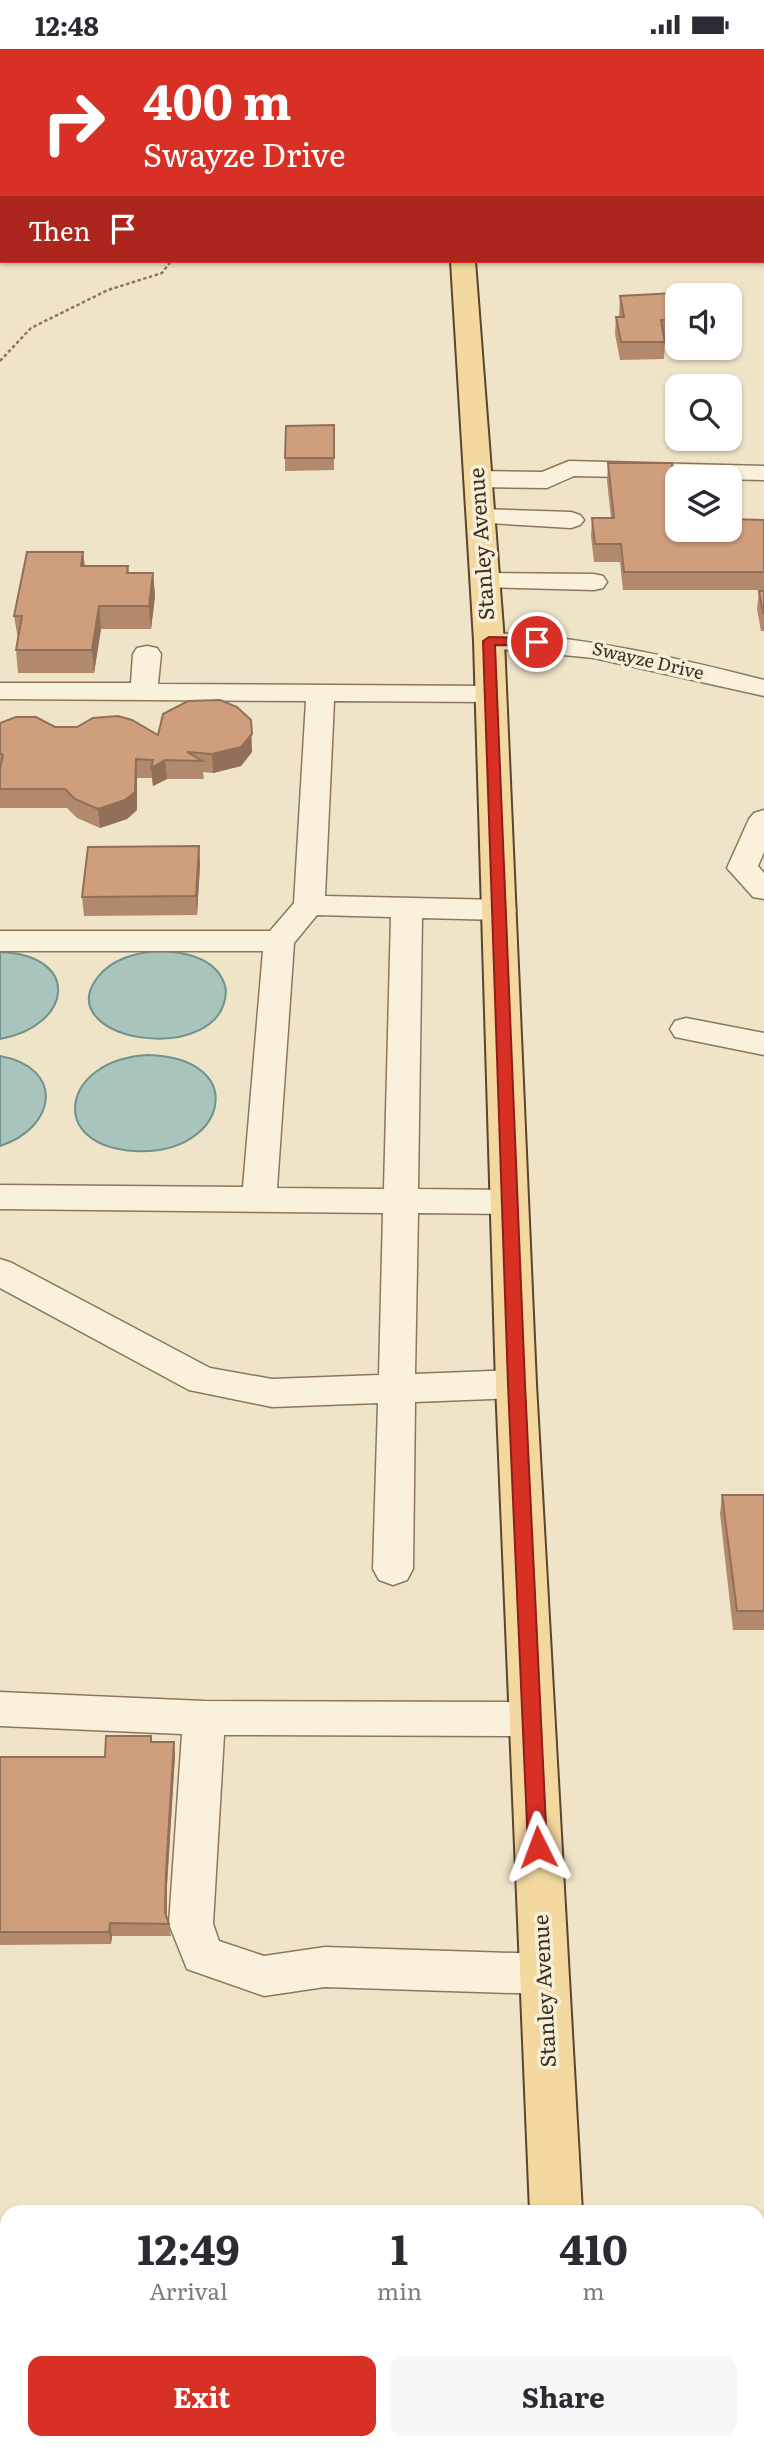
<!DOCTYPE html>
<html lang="en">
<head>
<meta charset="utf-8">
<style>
	body { margin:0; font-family:Literata,serif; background:#f7f7f7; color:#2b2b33; height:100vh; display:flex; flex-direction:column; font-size:26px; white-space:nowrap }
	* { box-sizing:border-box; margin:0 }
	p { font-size:23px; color:#7c7c81 }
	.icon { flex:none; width:38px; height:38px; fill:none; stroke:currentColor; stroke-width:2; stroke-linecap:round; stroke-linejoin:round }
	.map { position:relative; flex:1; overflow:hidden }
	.panel { position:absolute; left:0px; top:2156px; width:765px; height:245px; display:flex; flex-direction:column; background:#fff; border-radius:21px 21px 0 0; box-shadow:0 2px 5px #0004 }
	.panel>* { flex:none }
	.banner { position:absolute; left:0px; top:0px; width:765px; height:214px; box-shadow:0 2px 5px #0004; background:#d93025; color:#fff; overflow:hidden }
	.controls { position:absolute; left:665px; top:234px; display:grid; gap:14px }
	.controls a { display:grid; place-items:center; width:77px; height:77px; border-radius:14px; background:#fff; box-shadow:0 2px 5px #0004; font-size:35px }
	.pin { position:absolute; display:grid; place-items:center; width:60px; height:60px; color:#fff; margin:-30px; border:4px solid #fff; border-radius:50%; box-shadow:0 2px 7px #0007 }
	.me { position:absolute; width:77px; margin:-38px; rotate:357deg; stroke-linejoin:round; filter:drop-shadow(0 0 5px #0008) }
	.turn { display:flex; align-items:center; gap:24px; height:147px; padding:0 28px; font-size:32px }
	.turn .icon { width:91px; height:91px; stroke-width:2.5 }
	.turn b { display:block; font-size:49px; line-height:60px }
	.then { display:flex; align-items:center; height:66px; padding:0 28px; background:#0003; gap:14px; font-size:26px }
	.eta { display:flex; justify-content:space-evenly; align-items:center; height:119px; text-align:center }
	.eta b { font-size:42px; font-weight:700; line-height:49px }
	.button { display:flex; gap:14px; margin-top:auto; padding:14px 28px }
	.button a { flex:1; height:80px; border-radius:14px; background:#d93025; color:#fff; font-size:28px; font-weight:700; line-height:80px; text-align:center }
	.button a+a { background:#f7f7f7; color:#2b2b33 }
	.status { display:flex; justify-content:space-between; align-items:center; height:49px; padding:0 35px; background:#fff; direction:ltr }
	.status svg { height:19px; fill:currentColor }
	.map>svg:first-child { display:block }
	.water { fill:#a9c4bc; stroke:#6f938a; stroke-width:2 }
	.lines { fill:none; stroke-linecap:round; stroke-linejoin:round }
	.minor-casing { stroke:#8d765c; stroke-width:3 }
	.major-casing { stroke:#5b4430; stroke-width:4 }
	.path { stroke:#8d765c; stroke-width:2.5; stroke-dasharray:3.5 2.5; stroke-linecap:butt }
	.minor { fill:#faf1dc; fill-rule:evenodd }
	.major { fill:#f3d9a0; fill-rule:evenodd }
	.wall { fill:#b2896c }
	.shaded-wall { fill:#916f58 }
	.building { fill:#cf9f7d; stroke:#916f58; stroke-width:2 }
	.route { fill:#d93025; stroke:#8d1f18; stroke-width:2 }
	.labels { text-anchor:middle; stroke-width:7; stroke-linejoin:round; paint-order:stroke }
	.far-street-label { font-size:18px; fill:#3d2e20; stroke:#f7eed8 }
	.street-label { font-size:21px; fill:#3d2e20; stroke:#f7eed8 }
</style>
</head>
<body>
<div class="status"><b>12:48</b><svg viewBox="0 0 49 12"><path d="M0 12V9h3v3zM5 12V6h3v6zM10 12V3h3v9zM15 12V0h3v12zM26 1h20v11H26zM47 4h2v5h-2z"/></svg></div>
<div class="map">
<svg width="764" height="2401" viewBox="0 0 764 2401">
	<rect width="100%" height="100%" fill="#f0e4c8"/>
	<g class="water">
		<path d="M160 902C187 903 220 910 226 941 225 1020 50 993 97 929 111 910 137 903 160 902Z"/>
		<path d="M0 903C81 906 74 976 0 990Z"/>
		<path d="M148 1006C252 1009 227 1107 135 1102 45 1097 62 1010 148 1006Z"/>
		<path d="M0 1007C66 1019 56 1079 0 1097Z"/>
	</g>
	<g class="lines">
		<defs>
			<g id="minor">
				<rect x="763" y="107" width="1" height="12"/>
				<polygon points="569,412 764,417 764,431 574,427 547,439 477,438 468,435 464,430 468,425 477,422 542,423"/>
				<polygon points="481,460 571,463 580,466 584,471 580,476 571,479 472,473 468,468 472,463"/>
				<polygon points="485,524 594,525 603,527 607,533 603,539 594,541 476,538 472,532 476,526"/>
				<path d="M489 584C583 587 673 608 764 631V647L594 609 479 598 475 592 479 586Z"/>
				<path d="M147 597 157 599 161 605 158 635 490 637 500 639 504 645 500 651 490 653 334 652 325 847 501 851 512 854 516 861 512 868 501 871 422 869 418 1140 510 1141 522 1144 527 1153 522 1162 510 1165 418 1164 415 1325 516 1321 529 1325 534 1335 529 1345 516 1349 415 1353 413 1520 407 1531 393 1536 379 1531 373 1520 378 1354 272 1358 189 1341 0 1239V1210L12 1214 210 1319 272 1330 379 1326 383 1164 0 1160V1136L243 1138 263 902H0V882H270L294 854 306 652 0 650V634H131L133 605 137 599ZM317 866 391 868 384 1140 277 1139 294 894Z"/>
				<polygon points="764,761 764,803 758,817 764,824 764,850 753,848 727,819 749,770 754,764"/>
				<polygon points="686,969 764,984 764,1006 675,988 670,980 675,972"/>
				<polygon points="0,1643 204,1652 532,1653 547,1658 553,1670 547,1682 532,1687 224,1686 213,1875 219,1892 264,1907 325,1898 544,1905 560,1911 566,1925 560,1939 544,1945 325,1938 264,1947 187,1920 169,1875 182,1685 0,1677"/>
			</g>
			<g id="major">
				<rect x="439" y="0" width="22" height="2"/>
				<polygon points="451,212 475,212 504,592 536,1335 582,2163 530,2163 496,1335 474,592"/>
				<rect x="540" y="2394" width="56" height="7"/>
			</g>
		</defs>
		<use href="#minor" class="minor-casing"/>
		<use href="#major" class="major-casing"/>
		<g class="path">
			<polyline points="19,2 22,0"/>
			<polyline points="0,312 31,279 108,241 162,224 171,212"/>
		</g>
		<use href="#minor" class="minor"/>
		<use href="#major" class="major"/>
	</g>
	<g class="wall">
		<polygon points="620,247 677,247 677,289 664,289 665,293 664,310 620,311 615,285 616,268 619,268"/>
		<polygon points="334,376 334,421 285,422 285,409"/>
		<polygon points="608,414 677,481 764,471 764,541 623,541 620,513 594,513 591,487 592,469 611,469 607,432"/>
		<polygon points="83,503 85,517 128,517 129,524 153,524 155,547 151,580 101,580 94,624 18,624 16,601 18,590 14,567"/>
		<polygon points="759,542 764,542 764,582 761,582 757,560"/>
		<polygon points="0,674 158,686 252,703 241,717 213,724 203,723 204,730 167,730 153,737 152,729 137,729 137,761 127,770 100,779 77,769 67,759 0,759"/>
		<polygon points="199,797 200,816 197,866 84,867 82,848"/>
		<polygon points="722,1446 764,1446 764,1581 733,1581 720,1465"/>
		<polygon points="151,1687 151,1693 174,1693 175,1706 167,1836 167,1867 169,1875 171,1887 112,1887 111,1895 0,1896 0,1708 105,1708"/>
	</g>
	<g class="shaded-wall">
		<polygon points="83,503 85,526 81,517"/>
		<polygon points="153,524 155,547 151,580 149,557"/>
		<polygon points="99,557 101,580 94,624 92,601"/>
		<polygon points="251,671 252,703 241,717 213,724 212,705"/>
		<polygon points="136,710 137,729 137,761 127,770 100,779 98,760"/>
		<polygon points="165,711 167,730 153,737 151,719"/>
		<polygon points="199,797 200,816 197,866 196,847"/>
		<polygon points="174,1693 175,1706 167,1836 166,1875 165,1863 166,1823"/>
		<polygon points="110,1874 112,1887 111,1895 109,1883"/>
	</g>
	<g class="building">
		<polygon points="763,72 764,72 763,93"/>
		<polygon points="711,242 712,247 677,247 677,271 661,271 665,293 621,293 616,268 624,268 620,247"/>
		<polygon points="334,376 334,409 285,409 286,377"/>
		<polygon points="608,414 672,414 677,452 677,481 730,481 730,470 764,471 764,523 624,523 621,495 595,495 592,469 614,469"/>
		<polygon points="27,503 83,503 81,517 128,517 127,524 153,524 149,557 99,557 92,601 16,601 22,567 14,567"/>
		<polygon points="759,542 764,542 764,564 763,564"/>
		<polygon points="220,651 237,658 251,671 252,685 241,698 212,705 187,703 202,712 165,711 151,719 153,711 136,710 135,743 125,751 98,760 75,750 65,740 0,740 0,720 3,706 0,704 0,674 16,668 36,668 55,678 77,678 93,669 118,667 132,671 158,686 163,665 188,652"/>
		<polygon points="199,797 196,847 82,848 88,798"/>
		<polygon points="722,1446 764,1446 764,1562 737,1562"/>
		<polygon points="106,1687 151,1687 151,1693 174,1693 166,1823 165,1863 169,1875 110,1874 109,1883 0,1883 0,1708 105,1708"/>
	</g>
	<polygon class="route" points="489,588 537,589 543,593 537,597 495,596 525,1335 547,1798 545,1804 538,1806 531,1804 528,1798 508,1335 483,592"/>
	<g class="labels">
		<g class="far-street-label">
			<text transform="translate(648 612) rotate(13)" y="6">Swayze Drive</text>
		</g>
		<g class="street-label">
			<text transform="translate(482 495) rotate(-94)" y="7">Stanley Avenue</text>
			<text transform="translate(545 1942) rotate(-93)" y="7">Stanley Avenue</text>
		</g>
	</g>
</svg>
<div class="controls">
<a><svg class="icon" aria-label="sound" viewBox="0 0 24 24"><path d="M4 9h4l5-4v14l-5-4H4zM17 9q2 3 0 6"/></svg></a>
<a><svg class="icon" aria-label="search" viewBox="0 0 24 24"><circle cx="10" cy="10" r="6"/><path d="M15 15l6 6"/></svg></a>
<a><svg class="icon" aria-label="layers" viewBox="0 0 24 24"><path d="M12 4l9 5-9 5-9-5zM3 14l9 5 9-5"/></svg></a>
</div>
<div class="pin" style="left:537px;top:593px;background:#d93025"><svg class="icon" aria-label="arrive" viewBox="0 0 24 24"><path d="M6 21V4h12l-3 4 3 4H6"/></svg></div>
<svg class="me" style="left:538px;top:1798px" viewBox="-20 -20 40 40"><path d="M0-17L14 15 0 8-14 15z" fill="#d93025" stroke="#fff" stroke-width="4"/></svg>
<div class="banner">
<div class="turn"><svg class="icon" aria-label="right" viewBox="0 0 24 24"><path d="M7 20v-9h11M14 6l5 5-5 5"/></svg><div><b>400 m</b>Swayze Drive</div></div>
<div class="then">Then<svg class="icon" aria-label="arrive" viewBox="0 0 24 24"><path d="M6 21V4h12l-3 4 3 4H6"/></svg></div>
</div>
<section class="panel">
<div class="eta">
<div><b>12:49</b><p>Arrival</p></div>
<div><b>1</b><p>min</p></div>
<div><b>410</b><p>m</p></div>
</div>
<div class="button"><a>Exit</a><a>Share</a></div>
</section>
</div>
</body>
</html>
